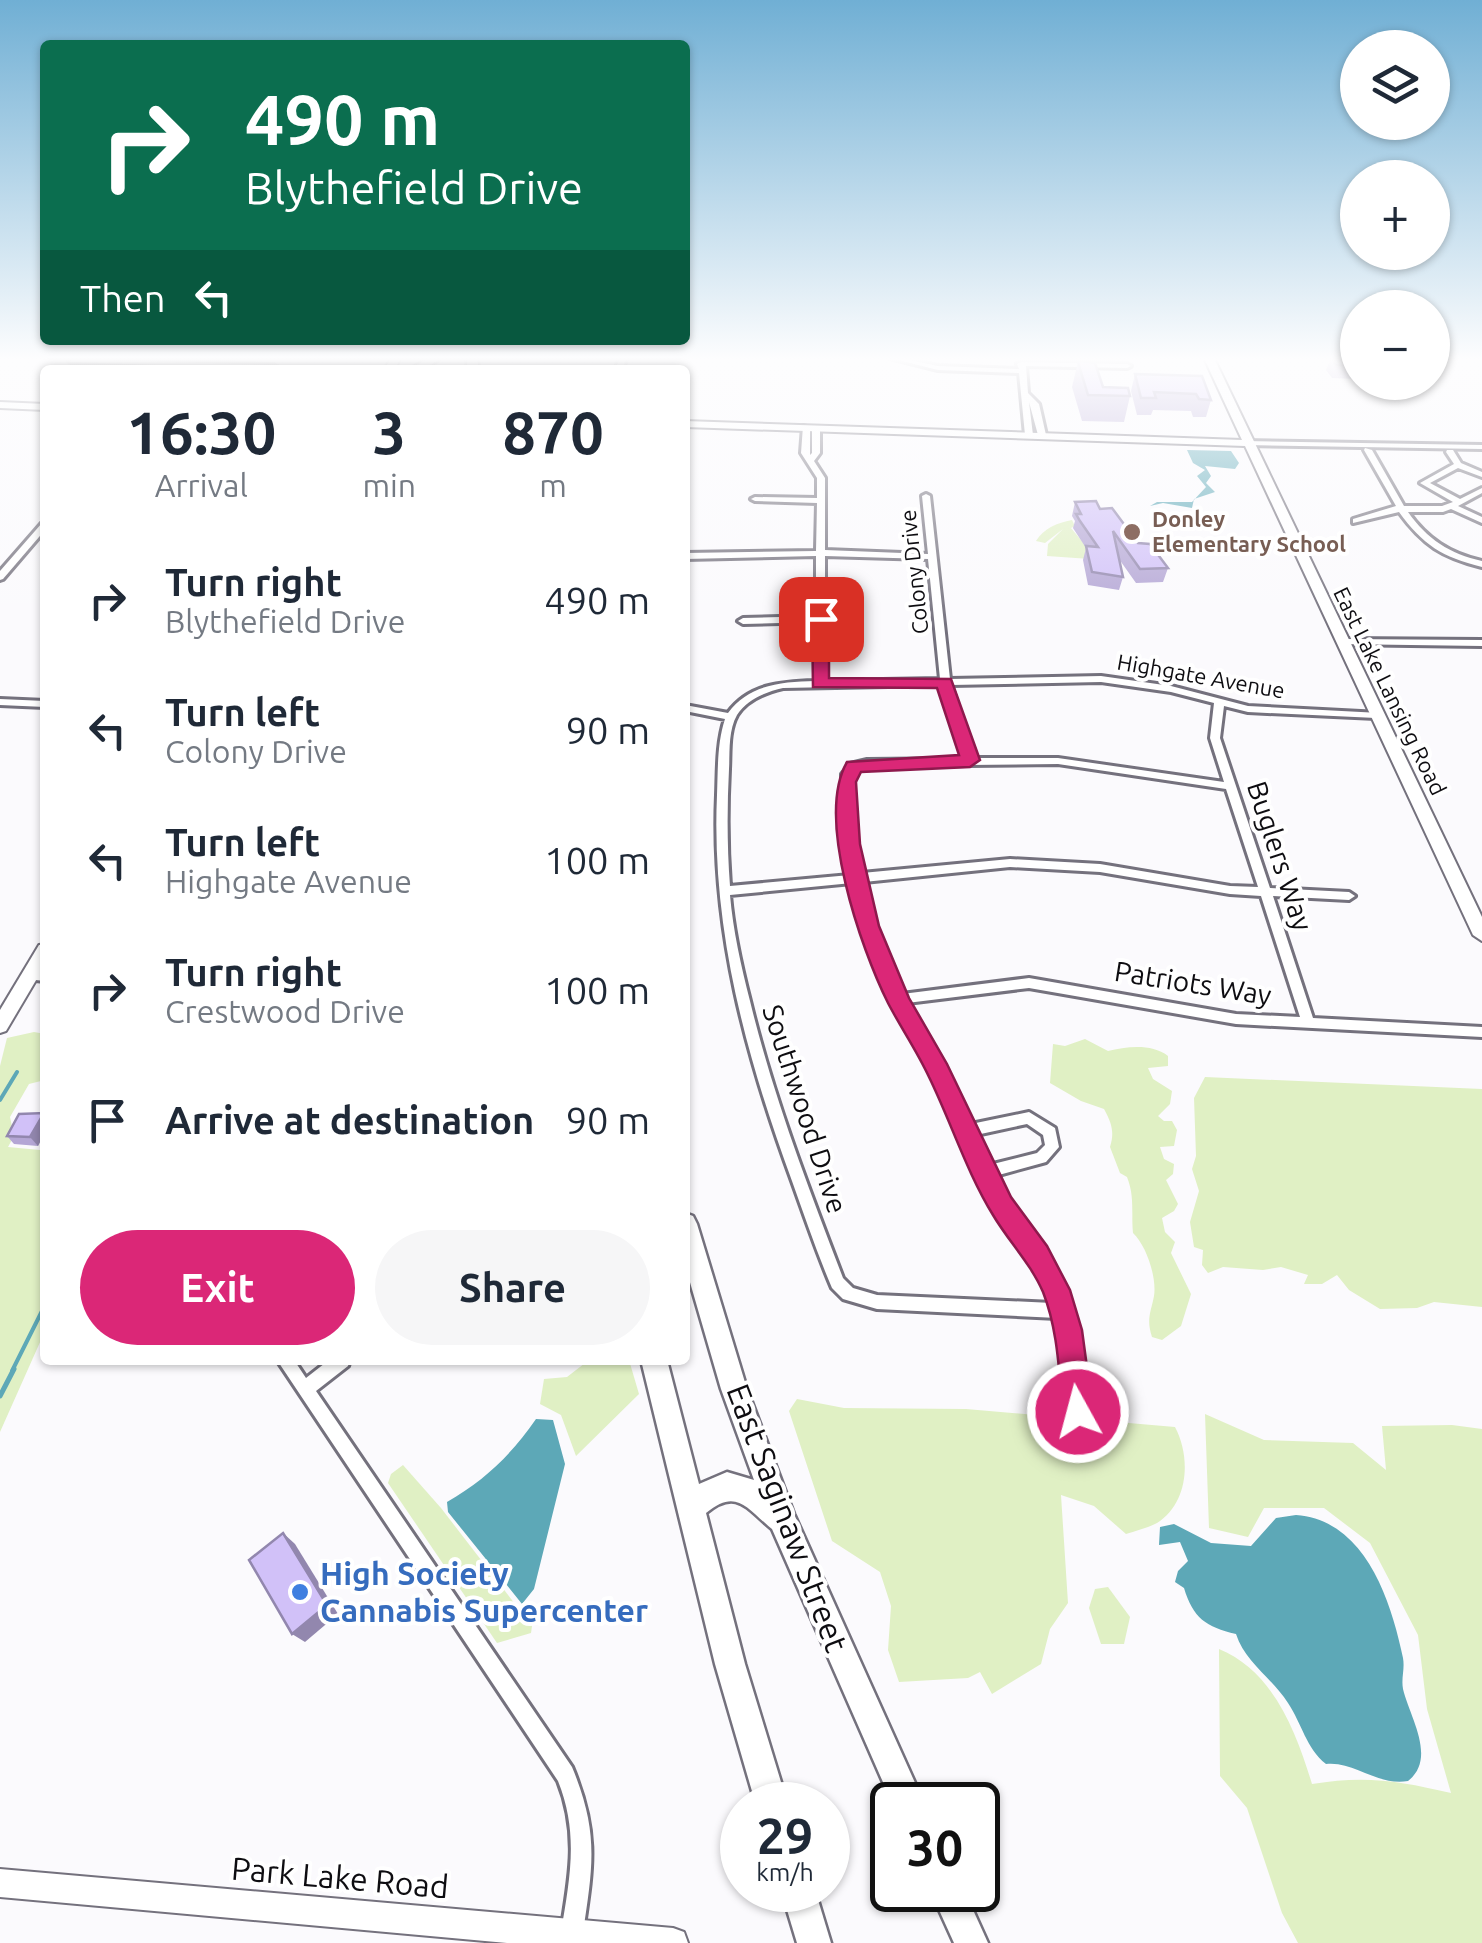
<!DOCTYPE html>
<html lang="en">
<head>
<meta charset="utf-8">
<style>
	body { margin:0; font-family:Ubuntu,sans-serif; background:#f6f6f7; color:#1f2937; height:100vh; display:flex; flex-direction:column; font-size:38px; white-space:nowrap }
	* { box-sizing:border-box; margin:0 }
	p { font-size:32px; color:#747a83 }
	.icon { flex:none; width:55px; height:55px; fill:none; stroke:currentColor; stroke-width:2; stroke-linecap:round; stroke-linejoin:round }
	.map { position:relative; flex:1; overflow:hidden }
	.details { position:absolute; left:40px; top:365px; width:650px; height:1000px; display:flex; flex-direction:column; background:#fff; border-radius:10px; box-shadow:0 2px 8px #0004 }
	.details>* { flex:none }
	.hud { position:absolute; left:40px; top:40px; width:650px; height:305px; border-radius:10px; box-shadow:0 2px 8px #0004; background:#0b6e4f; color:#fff; overflow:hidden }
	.fabs { position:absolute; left:1340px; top:30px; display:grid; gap:20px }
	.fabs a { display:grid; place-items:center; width:110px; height:110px; border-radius:50%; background:#fff; box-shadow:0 2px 8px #0004; font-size:50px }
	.speed { position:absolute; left:720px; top:1782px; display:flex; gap:20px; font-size:50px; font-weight:700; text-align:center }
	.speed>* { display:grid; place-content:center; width:130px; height:130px; border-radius:50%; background:#fff; box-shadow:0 2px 8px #0004; line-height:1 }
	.speed small { font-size:25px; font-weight:400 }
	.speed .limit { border:5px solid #111; border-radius:15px; background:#fff; color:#111 }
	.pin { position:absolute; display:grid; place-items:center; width:85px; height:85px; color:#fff; margin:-42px; border-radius:20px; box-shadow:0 5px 15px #0006 }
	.me { position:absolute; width:110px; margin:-55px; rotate:353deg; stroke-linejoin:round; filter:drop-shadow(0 0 8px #0008) }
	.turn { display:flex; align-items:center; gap:35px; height:210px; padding:0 40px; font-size:45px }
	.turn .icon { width:130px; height:130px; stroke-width:2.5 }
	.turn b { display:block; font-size:70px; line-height:85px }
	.then { display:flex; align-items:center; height:95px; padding:0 40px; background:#0003; gap:20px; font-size:38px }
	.eta { display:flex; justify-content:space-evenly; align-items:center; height:170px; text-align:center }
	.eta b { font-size:60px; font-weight:700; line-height:70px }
	.button { display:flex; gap:20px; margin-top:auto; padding:20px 40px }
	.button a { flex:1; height:115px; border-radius:60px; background:#db2777; color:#fff; font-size:40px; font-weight:700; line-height:115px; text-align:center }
	.button a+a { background:#f6f6f7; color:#1f2937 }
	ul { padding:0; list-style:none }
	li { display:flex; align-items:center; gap:30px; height:130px; padding:0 40px }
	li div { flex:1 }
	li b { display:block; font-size:38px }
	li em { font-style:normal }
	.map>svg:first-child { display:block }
	.green { fill:#e0f0c4 }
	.water { fill:#5da8b7 }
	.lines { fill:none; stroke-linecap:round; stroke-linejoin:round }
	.stream-far1 { stroke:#5da8b7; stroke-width:4 }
	.stream { stroke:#5da8b7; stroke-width:5 }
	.street-casing { stroke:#74717d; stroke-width:6 }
	.secondary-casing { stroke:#74717d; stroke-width:4 }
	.primary-casing { stroke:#74717d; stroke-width:5 }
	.street { fill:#fff; fill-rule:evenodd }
	.secondary { fill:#fff; fill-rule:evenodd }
	.primary { fill:#fff; fill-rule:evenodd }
	.wall { fill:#b4a6d5 }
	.shaded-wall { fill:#9287ae }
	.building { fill:#d1c1f8; stroke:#9287ae; stroke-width:2.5 }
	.route { fill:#db2777; stroke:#8e194d; stroke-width:2.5 }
	.education-dot { fill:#8d6e63; stroke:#fff; stroke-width:4 }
	.shop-dot { fill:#3f7fe0; stroke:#fff; stroke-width:4 }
	.labels { text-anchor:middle; stroke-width:8; stroke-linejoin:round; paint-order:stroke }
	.far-education-label { font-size:22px; font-weight:bold; fill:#785e54; stroke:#fff; text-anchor:start }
	.far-street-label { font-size:22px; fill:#0e0d11; stroke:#fff }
	.street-label { font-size:28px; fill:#0e0d11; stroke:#fff }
	.near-street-label { font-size:32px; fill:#0e0d11; stroke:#fff }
	.near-shop-label { font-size:32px; font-weight:bold; fill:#366cbe; stroke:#fff; text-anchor:start }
</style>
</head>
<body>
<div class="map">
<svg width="1482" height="1943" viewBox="0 0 1482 1943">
	<rect width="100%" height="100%" fill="#fbfafd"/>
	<g class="green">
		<path d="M1072 520 1075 526 1071 528 1086 546 1090 559 1047 556 1048 544 1063 529 1045 543 1036 541C1044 528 1057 523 1072 520Z"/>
		<polygon points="34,1032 45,1034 45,1080 29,1084 10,1117 14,1136 8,1147 40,1150 45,1142 45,1331 0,1432 0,1066 7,1038"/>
		<path d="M1085 1039 1108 1051C1126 1047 1151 1043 1168 1056V1066L1148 1068 1153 1079 1172 1091 1170 1104 1158 1116 1164 1121H1172L1177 1130 1174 1146 1160 1147 1164 1159 1174 1164 1173 1174 1166 1180 1178 1204 1174 1211 1162 1218 1165 1232 1175 1242 1171 1253 1191 1294 1181 1326 1162 1340 1152 1337C1146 1319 1151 1312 1154 1296 1157 1277 1146 1245 1133 1233 1131 1213 1135 1197 1127 1177L1120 1173 1110 1147C1114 1134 1113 1125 1104 1109L1081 1101 1050 1083 1053 1044 1065 1046Z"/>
		<polygon points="1205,1077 1482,1089 1482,1307 1434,1302 1417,1308 1380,1309 1349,1290 1337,1275 1322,1284 1304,1284 1308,1275 1281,1267 1263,1270 1223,1267 1208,1273 1202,1265 1203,1250 1194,1247 1190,1222 1199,1191 1192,1169 1196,1156 1194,1098"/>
		<polygon points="589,1360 629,1360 639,1394 576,1456 561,1415 540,1404 544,1379 567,1377"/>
		<path d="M797 1399 844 1408 966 1409 1175 1427C1191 1457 1189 1503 1157 1523 1148 1528 1135 1531 1126 1534L1094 1506 1061 1495 1068 1603 1050 1629 1041 1664 992 1694 980 1672 968 1678 899 1682 888 1650 891 1606 880 1572 832 1541 789 1411Z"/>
		<path d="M1205 1414 1264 1440 1353 1443 1386 1470 1382 1426 1452 1425 1482 1429V1943H1298L1282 1913 1247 1808 1220 1776 1219 1649C1273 1671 1296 1731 1312 1784 1365 1775 1400 1781 1451 1793L1427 1709 1418 1635 1370 1543 1324 1508H1264L1248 1537 1209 1528Z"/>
		<polygon points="403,1465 441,1508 532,1626 531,1633 497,1643 388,1483 391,1474"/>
		<polygon points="1108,1587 1130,1617 1124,1644 1101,1644 1089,1608 1095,1589"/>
	</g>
	<g class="water">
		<polygon points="1187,450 1231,451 1239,463 1235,469 1205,466 1211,476 1206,483 1215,492 1194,499 1192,508 1163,503 1150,506 1157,502 1192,502 1206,487 1197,476 1205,470 1193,463"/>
		<path d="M536 1419 553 1420 565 1464 534 1589 522 1604 448 1512 447 1502C485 1480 511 1455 536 1419Z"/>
		<path d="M1296 1515C1365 1520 1391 1600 1403 1658 1405 1669 1401 1678 1403 1689 1410 1718 1437 1758 1408 1781 1376 1786 1355 1761 1326 1764 1306 1748 1302 1724 1288 1703 1272 1678 1245 1662 1236 1634 1206 1627 1193 1618 1184 1588L1175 1582 1178 1571 1188 1561 1180 1542 1159 1545 1160 1527 1174 1524 1211 1543 1251 1546 1276 1518Z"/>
	</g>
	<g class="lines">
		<g class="stream-far1">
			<polyline points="0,1100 17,1072"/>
			<polyline points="12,1371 45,1305"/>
		</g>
		<polyline class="stream" points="0,1396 14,1369"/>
		<defs>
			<g id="street">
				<polygon points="620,358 626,358 623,370 615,370"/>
				<polygon points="890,358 900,358 938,366 1019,369 1017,364 1021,362 1127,364 1131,366 1127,368 1026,366 1028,393 1039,404 1046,435 1042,437 1038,435 1029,402 1033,435 1029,437 1025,435 1019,373 938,370"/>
				<polygon points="73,359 273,365 277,367 273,369 71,362 69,361"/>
				<path d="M803 426 810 428V455L812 453V429L816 427 820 429V453L814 461 825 478V550L928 554 922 496 926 494 930 496 950 679 1101 676 1171 686 1248 706 1380 713 1381 715 1376 718 1248 712 1224 706 1220 738 1270 888 1349 892 1355 896 1349 900 1273 896 1313 1018 1482 1027V1037L1236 1024 1029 988 907 1003 944 1067 971 1124 1029 1112 1055 1128 1059 1147 1046 1162 995 1176C1014 1216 1047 1248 1063 1289 1079 1328 1081 1371 1086 1412L1084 1418 1078 1420 1072 1418 1070 1412 1060 1330 1057 1318 877 1309 843 1299 832 1288C817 1253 805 1217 792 1181 746 1056 711 928 717 795 718 770 717 743 725 719L685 711V705L728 713C749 684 782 682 815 681L816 622 743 624 738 621 743 618 816 616V556L685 559V553L816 551 817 503 755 501 751 499 755 497 817 498V478L801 453ZM825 556 928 559 940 679 825 681ZM1101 682 1171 692 1214 703 1210 738 1224 782 1058 758H975L951 685ZM941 685 964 759 867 760 850 764 842 774 843 844 850 875 730 886C727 847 727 808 729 769 730 752 728 731 737 715 747 699 766 692 783 688ZM1058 764 1226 789 1258 887 1230 886 1100 864 1010 859 862 873 855 844 852 775 858 769 867 766ZM1010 867 1100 872 1230 894 1261 896 1300 1017 1236 1014 1029 978 902 994 875 930 864 882ZM852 883 863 930 892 999 933 1073 996 1210 1032 1259 1049 1292 1052 1303 877 1295 853 1288 843 1278C808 1187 773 1096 750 1001 741 966 733 930 730 895ZM1027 1124 1043 1135 1045 1145 1037 1153 989 1165 976 1135Z"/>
				<polygon points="1244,441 1482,445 1482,449 1247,445 1244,445"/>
				<path d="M1365 448 1372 450 1404 506H1442L1453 502 1420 483 1454 464 1446 452 1447 450H1453L1461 463 1482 472V477L1458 468 1430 483 1460 499 1482 488V493L1458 506 1482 517V523L1451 509 1443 512H1408C1427 539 1450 554 1482 561V567C1442 557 1423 545 1399 512L1353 523V519L1396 506 1364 450Z"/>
				<polygon points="45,522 45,530 3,579 0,580 0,571 42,523"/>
				<polygon points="1342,639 1482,640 1482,646 1339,644 1339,640"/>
				<polygon points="0,699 45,701 45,707 0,705"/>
				<polygon points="30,971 45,971 45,981 26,979 24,976 26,973"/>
				<path d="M277 1360H294L306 1378 329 1360H350L348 1366 316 1391 572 1767C599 1832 593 1865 583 1932L579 1939 572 1943 565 1939 561 1932C570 1878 579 1833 558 1781Z"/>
			</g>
			<g id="secondary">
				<polygon points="391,358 401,358 394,370 384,370"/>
				<polygon points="1204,358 1214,358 1482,917 1482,941 1473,935 1245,446 685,427 685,421 1242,440"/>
				<polygon points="0,402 45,404 45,410 0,408"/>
				<polygon points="45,944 45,965 6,1031 0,1033 0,1010 39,945"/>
				<polygon points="0,1869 673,1928 684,1932 688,1943 507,1943 0,1897"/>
			</g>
			<g id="primary">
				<polygon points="428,358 441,358 423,370 409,370"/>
				<polygon points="467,358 477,358 479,370 467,370"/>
				<path d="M685 1213 693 1216 697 1224 747 1389 794 1514 925 1805H893L772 1529C747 1509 737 1487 706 1513L745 1664 788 1805H756L715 1664 641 1360H667L699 1484 727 1472 754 1480 721 1389 685 1265Z"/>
				<polygon points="781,1890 815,1890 831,1943 797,1943"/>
				<polygon points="930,1890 964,1890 988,1943 954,1943"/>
			</g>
		</defs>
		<use href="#street" class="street-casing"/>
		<use href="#secondary" class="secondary-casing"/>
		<use href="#primary" class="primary-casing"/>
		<use href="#street" class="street"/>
		<use href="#secondary" class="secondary"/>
		<use href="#primary" class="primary"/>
	</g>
	<g class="wall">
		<polygon points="1331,358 1358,363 1358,371 1355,379 1332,378 1326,370"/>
		<polygon points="1078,362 1103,387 1130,396 1124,422 1082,421 1072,387"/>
		<polygon points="1135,374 1202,376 1211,400 1206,417 1193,417 1191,411 1153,410 1151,415 1137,415 1131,391"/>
		<polygon points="1075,502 1100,509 1168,568 1163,582 1136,583 1119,559 1123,577 1119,590 1088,585 1083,560 1086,548 1073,528 1075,521 1072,516"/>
		<polygon points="44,1113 45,1115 45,1132 38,1146 14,1144 7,1136"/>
	</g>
	<g class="shaded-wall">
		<polygon points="44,1113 45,1115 45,1132 38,1146 30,1137"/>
		<polygon points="283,1533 295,1544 338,1614 305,1642 292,1634"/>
	</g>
	<g class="building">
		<polygon points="1331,358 1354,358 1358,366 1336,365"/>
		<polygon points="1081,361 1095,363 1103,387 1128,388 1130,396 1088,395 1078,362"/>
		<polygon points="1135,374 1202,376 1211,400 1199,399 1196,394 1154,392 1156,398 1141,398"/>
		<polygon points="1096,501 1100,509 1112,508 1138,543 1150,544 1168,568 1140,569 1113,531 1123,577 1092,572 1086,546 1098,547 1080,521 1076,514 1081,514 1075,502"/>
		<polygon points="44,1113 30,1137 7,1136 19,1114"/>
		<polygon points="283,1533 327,1605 292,1634 249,1560"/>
	</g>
	<linearGradient id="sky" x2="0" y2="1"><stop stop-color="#70afd4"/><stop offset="0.57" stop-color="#fdfdfe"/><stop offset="1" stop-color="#fdfdfe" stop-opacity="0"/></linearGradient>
	<rect width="1482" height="630" fill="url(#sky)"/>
	<path class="route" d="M821 614 829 619V678L951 679 980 760 970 767 861 772 856 782 860 844 879 926 909 998 947 1064 1011 1197 1047 1246 1070 1290 1082 1330 1093 1412 1089 1423 1078 1427 1067 1423 1063 1412C1059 1373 1058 1330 1043 1292 1031 1264 1009 1242 993 1215 967 1173 951 1122 929 1077 917 1051 901 1028 888 1003 861 949 815 817 847 762L959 755 937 688 813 687 812 619Z"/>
	<circle class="education-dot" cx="1132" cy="532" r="10"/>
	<circle class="shop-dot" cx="300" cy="1592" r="10"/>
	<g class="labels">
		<g class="far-education-label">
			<text x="1152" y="527">Donley<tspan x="1152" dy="25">Elementary School</tspan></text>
		</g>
		<g class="far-street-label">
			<text transform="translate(914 572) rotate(-96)" y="8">Colony Drive</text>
			<text transform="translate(1201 676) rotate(10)" y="8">Highgate Avenue</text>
			<text transform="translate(1390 691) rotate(64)" y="8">East Lake Lansing Road</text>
		</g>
		<g class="street-label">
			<text transform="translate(1280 856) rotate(72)" y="10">Buglers Way</text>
			<text transform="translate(1193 983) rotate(9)" y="10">Patriots Way</text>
			<text transform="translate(805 1109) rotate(72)" y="10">Southwood Drive</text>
		</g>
		<g class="near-street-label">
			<text transform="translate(787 1518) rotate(69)" y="11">East Saginaw Street</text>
			<text transform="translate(340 1878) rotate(5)" y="11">Park Lake Road</text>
		</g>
		<g class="near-shop-label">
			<text x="320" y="1585">High Society<tspan x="320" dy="37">Cannabis Supercenter</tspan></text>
		</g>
	</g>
</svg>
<div class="fabs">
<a><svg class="icon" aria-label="layers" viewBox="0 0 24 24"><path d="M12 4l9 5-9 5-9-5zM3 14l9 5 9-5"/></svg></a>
<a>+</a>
<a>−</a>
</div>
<div class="speed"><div>29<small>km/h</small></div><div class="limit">30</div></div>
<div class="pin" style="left:821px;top:619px;background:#d93025"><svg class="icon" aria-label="arrive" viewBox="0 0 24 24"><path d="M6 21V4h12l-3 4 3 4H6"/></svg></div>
<svg class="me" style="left:1078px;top:1412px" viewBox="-20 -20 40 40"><circle r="17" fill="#db2777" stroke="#fff" stroke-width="3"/><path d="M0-11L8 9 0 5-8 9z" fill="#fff"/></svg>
<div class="hud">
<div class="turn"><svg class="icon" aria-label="right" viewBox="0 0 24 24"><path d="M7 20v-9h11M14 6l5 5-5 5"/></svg><div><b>490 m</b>Blythefield Drive</div></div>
<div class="then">Then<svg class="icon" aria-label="left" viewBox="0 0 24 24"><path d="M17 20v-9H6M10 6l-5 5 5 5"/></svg></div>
</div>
<section class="details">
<div class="eta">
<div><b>16:30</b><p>Arrival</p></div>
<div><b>3</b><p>min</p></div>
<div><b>870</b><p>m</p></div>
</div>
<ul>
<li><svg class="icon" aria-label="right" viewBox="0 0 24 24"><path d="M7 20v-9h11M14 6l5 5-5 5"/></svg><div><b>Turn right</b><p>Blythefield Drive</p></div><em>490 m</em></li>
<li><svg class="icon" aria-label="left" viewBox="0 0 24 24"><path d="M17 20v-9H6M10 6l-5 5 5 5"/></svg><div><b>Turn left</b><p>Colony Drive</p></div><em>90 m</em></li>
<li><svg class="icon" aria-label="left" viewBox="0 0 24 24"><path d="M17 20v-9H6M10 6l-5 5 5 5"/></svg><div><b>Turn left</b><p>Highgate Avenue</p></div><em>100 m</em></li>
<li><svg class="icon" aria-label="right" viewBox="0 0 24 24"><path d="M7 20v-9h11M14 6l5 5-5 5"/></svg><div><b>Turn right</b><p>Crestwood Drive</p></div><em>100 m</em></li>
<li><svg class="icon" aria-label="arrive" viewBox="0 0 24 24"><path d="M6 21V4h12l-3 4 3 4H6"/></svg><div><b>Arrive at destination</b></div><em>90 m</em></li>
</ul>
<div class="button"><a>Exit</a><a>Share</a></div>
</section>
</div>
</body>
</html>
